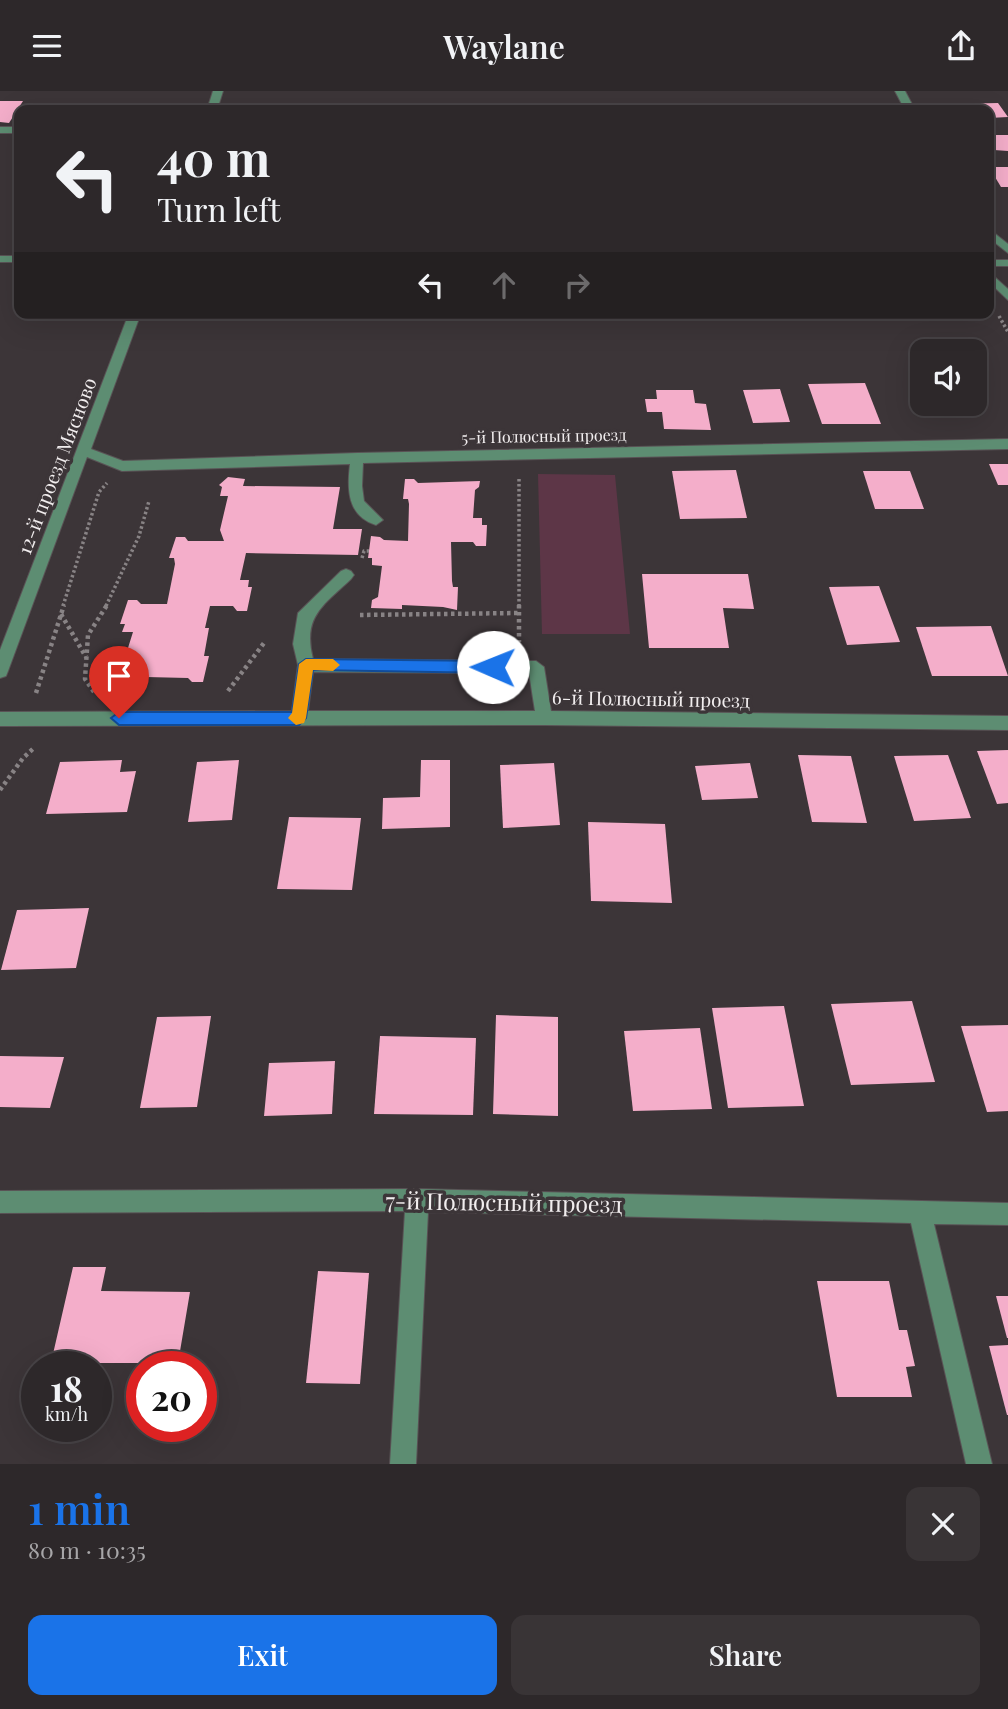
<!DOCTYPE html>
<html lang="en">
<head>
<meta charset="utf-8">
<style>
	body { margin:0; font-family:"Playfair Display",serif; background:#393436; color:#f1f3f6; height:100vh; display:flex; flex-direction:column; font-size:26px; white-space:nowrap }
	* { box-sizing:border-box; margin:0 }
	p { font-size:23px; color:#a7a6a8 }
	.icon { flex:none; width:38px; height:38px; fill:none; stroke:currentColor; stroke-width:2; stroke-linecap:round; stroke-linejoin:round }
	.map { position:relative; height:1373px; overflow:hidden }
	.side { display:flex; flex-direction:column; background:#2d282a; flex:1 }
	.side>* { flex:none }
	.hud { position:absolute; left:14px; top:14px; width:980px; height:214px; border-radius:14px; box-shadow:0 7px 28px #0002,0 0 0 2px #484447; background:#2d282a; color:#f1f3f6; overflow:hidden }
	.fabs { position:absolute; left:910px; top:248px; display:grid; gap:14px }
	.fabs a { display:grid; place-items:center; width:77px; height:77px; border-radius:14px; background:#2d282a; box-shadow:0 7px 28px #0002,0 0 0 2px #484447; font-size:35px }
	.speed { position:absolute; left:21px; top:1260px; display:flex; gap:14px; font-size:35px; font-weight:700; text-align:center }
	.speed>* { display:grid; place-content:center; width:91px; height:91px; border-radius:50%; background:#2d282a; box-shadow:0 7px 28px #0002,0 0 0 2px #484447; line-height:1 }
	.speed small { font-size:18px; font-weight:400 }
	.speed .limit { border:10px solid #d22; background:#fff; color:#111 }
	.pin { position:absolute; display:grid; place-items:center; width:60px; height:60px; color:#fff; margin:-72px -30px; border-radius:50% 50% 50% 0; rotate:-45deg; box-shadow:0 0 7px #0007 }
	.pin .icon { rotate:45deg }
	.me { position:absolute; width:77px; margin:-38px; rotate:271deg; stroke-linejoin:round; filter:drop-shadow(0 0 5px #0008) }
	.turn { display:flex; align-items:center; gap:24px; height:147px; padding:0 28px; font-size:32px }
	.turn .icon { width:91px; height:91px; stroke-width:2.5 }
	.turn b { display:block; font-size:49px; line-height:60px }
	.lanes { display:flex; align-items:center; height:66px; padding:0 28px; background:#0003; justify-content:center; gap:35px; direction:ltr }
	.lanes .off { opacity:.35 }
	.round { display:grid; place-items:center; flex:none; width:74px; height:74px; border-radius:14px; background:#393436 }
	.overview { display:flex; align-items:center; justify-content:space-between; height:119px; padding:0 28px }
	h1 { font-size:42px; font-weight:600; line-height:52px; color:#1a73e8 }
	.action { display:flex; gap:14px; margin-top:auto; padding:14px 28px }
	.action a { flex:1; height:80px; border-radius:14px; background:#1a73e8; color:#fff; font-size:28px; font-weight:600; line-height:80px; text-align:center }
	.action a+a { background:#393436; color:#f1f3f6 }
	header { display:flex; justify-content:space-between; align-items:center; height:91px; padding:0 28px; background:#2d282a; font-size:32px; font-weight:600 }
	.map>svg:first-child { display:block }
	.green { fill:#5d3647 }
	.building { fill:#f4aeca }
	.lines { fill:none; stroke-linecap:round; stroke-linejoin:round }
	.minor-casing { stroke:#595255; stroke-width:2 }
	.path-far1 { stroke:#888385; stroke-width:3.5; stroke-dasharray:2.5 2.5; stroke-linecap:butt }
	.path { stroke:#888385; stroke-width:4.5; stroke-dasharray:3.5 3.5; stroke-linecap:butt }
	.minor { fill:#5d8d72; fill-rule:evenodd }
	.route { fill:#1a73e8; stroke:#114b97; stroke-width:2 }
	.slow { fill:#f59e0b }
	.labels { text-anchor:middle; stroke-width:7; stroke-linejoin:round; paint-order:stroke }
	.far-street-label { font-size:16px; fill:#f1edee; stroke:#3c3538 }
	.street-label { font-size:19px; fill:#f1edee; stroke:#3c3538 }
	.near-street-label { font-size:23px; fill:#f1edee; stroke:#3c3538 }
</style>
</head>
<body>
<header><svg class="icon" aria-label="menu" viewBox="0 0 24 24"><path d="M4 6h16M4 12h16M4 18h16"/></svg>Waylane<svg class="icon" aria-label="share" viewBox="0 0 24 24"><path d="M12 15V3M7 8l5-5 5 5M5 13v7h14v-7"/></svg></header>
<div class="map">
<svg width="1008" height="1373" viewBox="0 0 1008 1373">
	<rect width="100%" height="100%" fill="#3c3538"/>
	<polygon class="green" points="538,383 615,384 630,543 542,543"/>
	<g class="building">
		<polygon points="0,10 23,10 9,32 0,31"/>
		<polygon points="998,12 1008,26 989,27 989,19 958,19 954,13"/>
		<polygon points="651,14 674,14 675,19 652,19"/>
		<polygon points="989,44 1008,44 1008,60 994,59"/>
		<polygon points="989,76 1008,76 1008,96 1001,96"/>
		<polygon points="865,292 881,333 822,333 808,293"/>
		<polygon points="780,298 790,331 753,332 743,299"/>
		<polygon points="656,299 693,299 695,312 706,313 711,339 664,338 662,321 647,321 645,308 657,308"/>
		<polygon points="989,373 1008,373 1008,394 998,394"/>
		<polygon points="736,379 747,427 680,428 672,380"/>
		<polygon points="863,380 910,380 924,418 875,418"/>
		<polygon points="228,386 245,388 243,395 340,396 333,438 362,438 358,464 246,462 240,489 249,489 248,496 252,496 247,520 237,520 233,515 210,515 205,537 209,537 204,565 209,565 203,591 192,591 188,587 146,586 145,589 112,589 116,580 122,576 133,541 122,541 125,533 120,533 128,509 137,509 141,513 167,513 175,473 174,467 169,467 176,446 185,446 188,450 224,450 220,439 228,405 220,405 222,396 219,394"/>
		<polygon points="405,388 414,388 418,392 480,390 479,396 475,399 473,427 482,427 482,434 487,434 486,455 476,455 473,451 451,451 452,490 453,496 458,496 457,519 443,516 402,514 402,518 371,517 372,509 378,506 382,475 372,474 372,467 368,467 371,445 380,446 384,449 408,450 409,413 408,408 403,408"/>
		<polygon points="642,483 748,483 754,518 723,517 729,557 649,557"/>
		<polygon points="879,495 900,551 847,554 829,496"/>
		<polygon points="991,535 1008,585 932,585 916,536"/>
		<polygon points="1008,659 1008,712 997,713 977,660"/>
		<polygon points="798,664 851,665 867,732 812,731"/>
		<polygon points="948,664 971,727 914,730 894,665"/>
		<polygon points="122,669 120,681 136,680 127,721 46,723 60,671"/>
		<polygon points="239,669 232,729 188,731 197,671"/>
		<polygon points="421,669 450,669 450,736 382,738 383,707 420,706"/>
		<polygon points="554,672 560,734 503,737 500,674"/>
		<polygon points="750,672 758,707 702,709 695,675"/>
		<polygon points="289,726 361,727 352,799 277,798"/>
		<polygon points="588,731 665,733 672,812 591,810"/>
		<polygon points="89,817 76,877 1,879 17,819"/>
		<polygon points="912,910 935,991 851,994 831,913"/>
		<polygon points="784,915 804,1015 728,1017 712,917"/>
		<polygon points="496,924 558,926 558,1025 493,1023"/>
		<polygon points="211,925 197,1016 140,1017 157,926"/>
		<polygon points="1008,934 1008,1020 987,1021 961,935"/>
		<polygon points="700,937 712,1018 633,1020 624,940"/>
		<polygon points="380,945 476,947 473,1024 374,1023"/>
		<polygon points="0,965 64,966 50,1017 0,1016"/>
		<polygon points="335,970 332,1023 264,1025 269,972"/>
		<polygon points="73,1176 106,1176 101,1200 190,1201 178,1272 86,1272 85,1276 50,1276"/>
		<polygon points="318,1180 369,1182 360,1293 306,1292"/>
		<polygon points="817,1190 889,1190 899,1239 907,1239 915,1275 906,1276 912,1306 837,1306"/>
		<polygon points="996,1205 1008,1205 1008,1247 1007,1247"/>
		<polygon points="1008,1254 1008,1324 1007,1324 989,1255"/>
	</g>
	<g class="lines">
		<defs>
			<g id="minor">
				<polygon points="213,0 223,0 217,19 207,19"/>
				<polygon points="895,0 905,0 915,19 905,19"/>
				<rect x="0" y="36" width="19" height="6"/>
				<polygon points="989,138 1008,153 1008,162 989,147"/>
				<rect x="0" y="165" width="19" height="6"/>
				<rect x="989" y="169" width="19" height="6"/>
				<polygon points="989,181 1008,198 1008,209 989,191"/>
				<path d="M129 222H141L91 358 123 370 357 362 1008 348V358L363 372 362 395 364 410 383 429 376 434C347 425 347 398 350 373L122 380 87 366 8 580 6 585 0 587V559Z"/>
				<path d="M346 478 351 480 354 484 351 488C324 514 302 525 313 568L536 570 544 576 551 620 1008 625V639L544 634 0 635V621L292 620 298 574 293 553 298 522 341 480ZM313 581 529 582 535 620H308Z"/>
				<polygon points="417,1098 1008,1112 1008,1134 934,1133 992,1373 966,1373 911,1132 428,1121 416,1373 390,1373 405,1120 0,1122 0,1100"/>
			</g>
		</defs>
		<use href="#minor" class="minor-casing"/>
		<g class="path-far1">
			<polyline points="999,225 1008,241"/>
			<polyline points="519,388 519,515"/>
			<polyline points="362,467 364,460 369,460"/>
			<polyline points="63,515 99,401 107,392"/>
			<polyline points="106,515 139,445 149,410"/>
		</g>
		<g class="path">
			<polyline points="519,514 519,551"/>
			<polyline points="61,523 86,566"/>
			<polyline points="360,524 519,522"/>
			<polyline points="228,600 264,552"/>
			<polyline points="94,601 85,588 88,544 107,514"/>
			<polyline points="36,602 64,514"/>
			<polyline points="0,699 23,667 35,656"/>
		</g>
		<use href="#minor" class="minor"/>
	</g>
	<polygon class="route" points="306,568 493,570 500,576 493,582 313,579 306,627 299,634 119,634 111,627 119,621 292,621 299,573"/>
	<polygon class="slow" points="306,568 333,568 340,574 333,580 313,579 306,627 304,632 296,634 288,627 292,622 299,573"/>
	<g class="labels">
		<g class="far-street-label">
			<text transform="translate(544 345) rotate(-1)" y="6">5-й Полюсный проезд</text>
		</g>
		<g class="street-label">
			<text transform="translate(57 375) rotate(-69)" y="7">12-й проезд Мясново</text>
			<text transform="translate(651 608) rotate(1)" y="7">6-й Полюсный проезд</text>
		</g>
		<g class="near-street-label">
			<text transform="translate(504 1112) rotate(1)" y="8">7-й Полюсный проезд</text>
		</g>
	</g>
</svg>
<div class="fabs">
<a><svg class="icon" aria-label="sound" viewBox="0 0 24 24"><path d="M4 9h4l5-4v14l-5-4H4zM17 9q2 3 0 6"/></svg></a>
</div>
<div class="speed"><div>18<small>km/h</small></div><div class="limit">20</div></div>
<div class="pin" style="left:119px;top:627px;background:#d93025"><svg class="icon" aria-label="arrive" viewBox="0 0 24 24"><path d="M6 21V4h12l-3 4 3 4H6"/></svg></div>
<svg class="me" style="left:493px;top:576px" viewBox="-20 -20 40 40"><circle r="19" fill="#fff"/><path d="M0-13L10 11 0 6-10 11z" fill="#1a73e8"/></svg>
<div class="hud">
<div class="turn"><svg class="icon" aria-label="left" viewBox="0 0 24 24"><path d="M17 20v-9H6M10 6l-5 5 5 5"/></svg><div><b>40 m</b>Turn left</div></div>
<div class="lanes"><svg class="icon" aria-label="left" viewBox="0 0 24 24"><path d="M17 20v-9H6M10 6l-5 5 5 5"/></svg><svg class="icon off" aria-label="ahead" viewBox="0 0 24 24"><path d="M12 20V5M6 11l6-6 6 6"/></svg><svg class="icon off" aria-label="right" viewBox="0 0 24 24"><path d="M7 20v-9h11M14 6l5 5-5 5"/></svg></div>
</div>
</div>
<section class="side">
<div class="overview"><div><h1>1 min</h1><p>80 m · 10:35</p></div><a class="round"><svg class="icon" aria-label="close" viewBox="0 0 24 24"><path d="M6 6l12 12M18 6L6 18"/></svg></a></div>
<div class="action"><a>Exit</a><a>Share</a></div>
</section>
</body>
</html>
